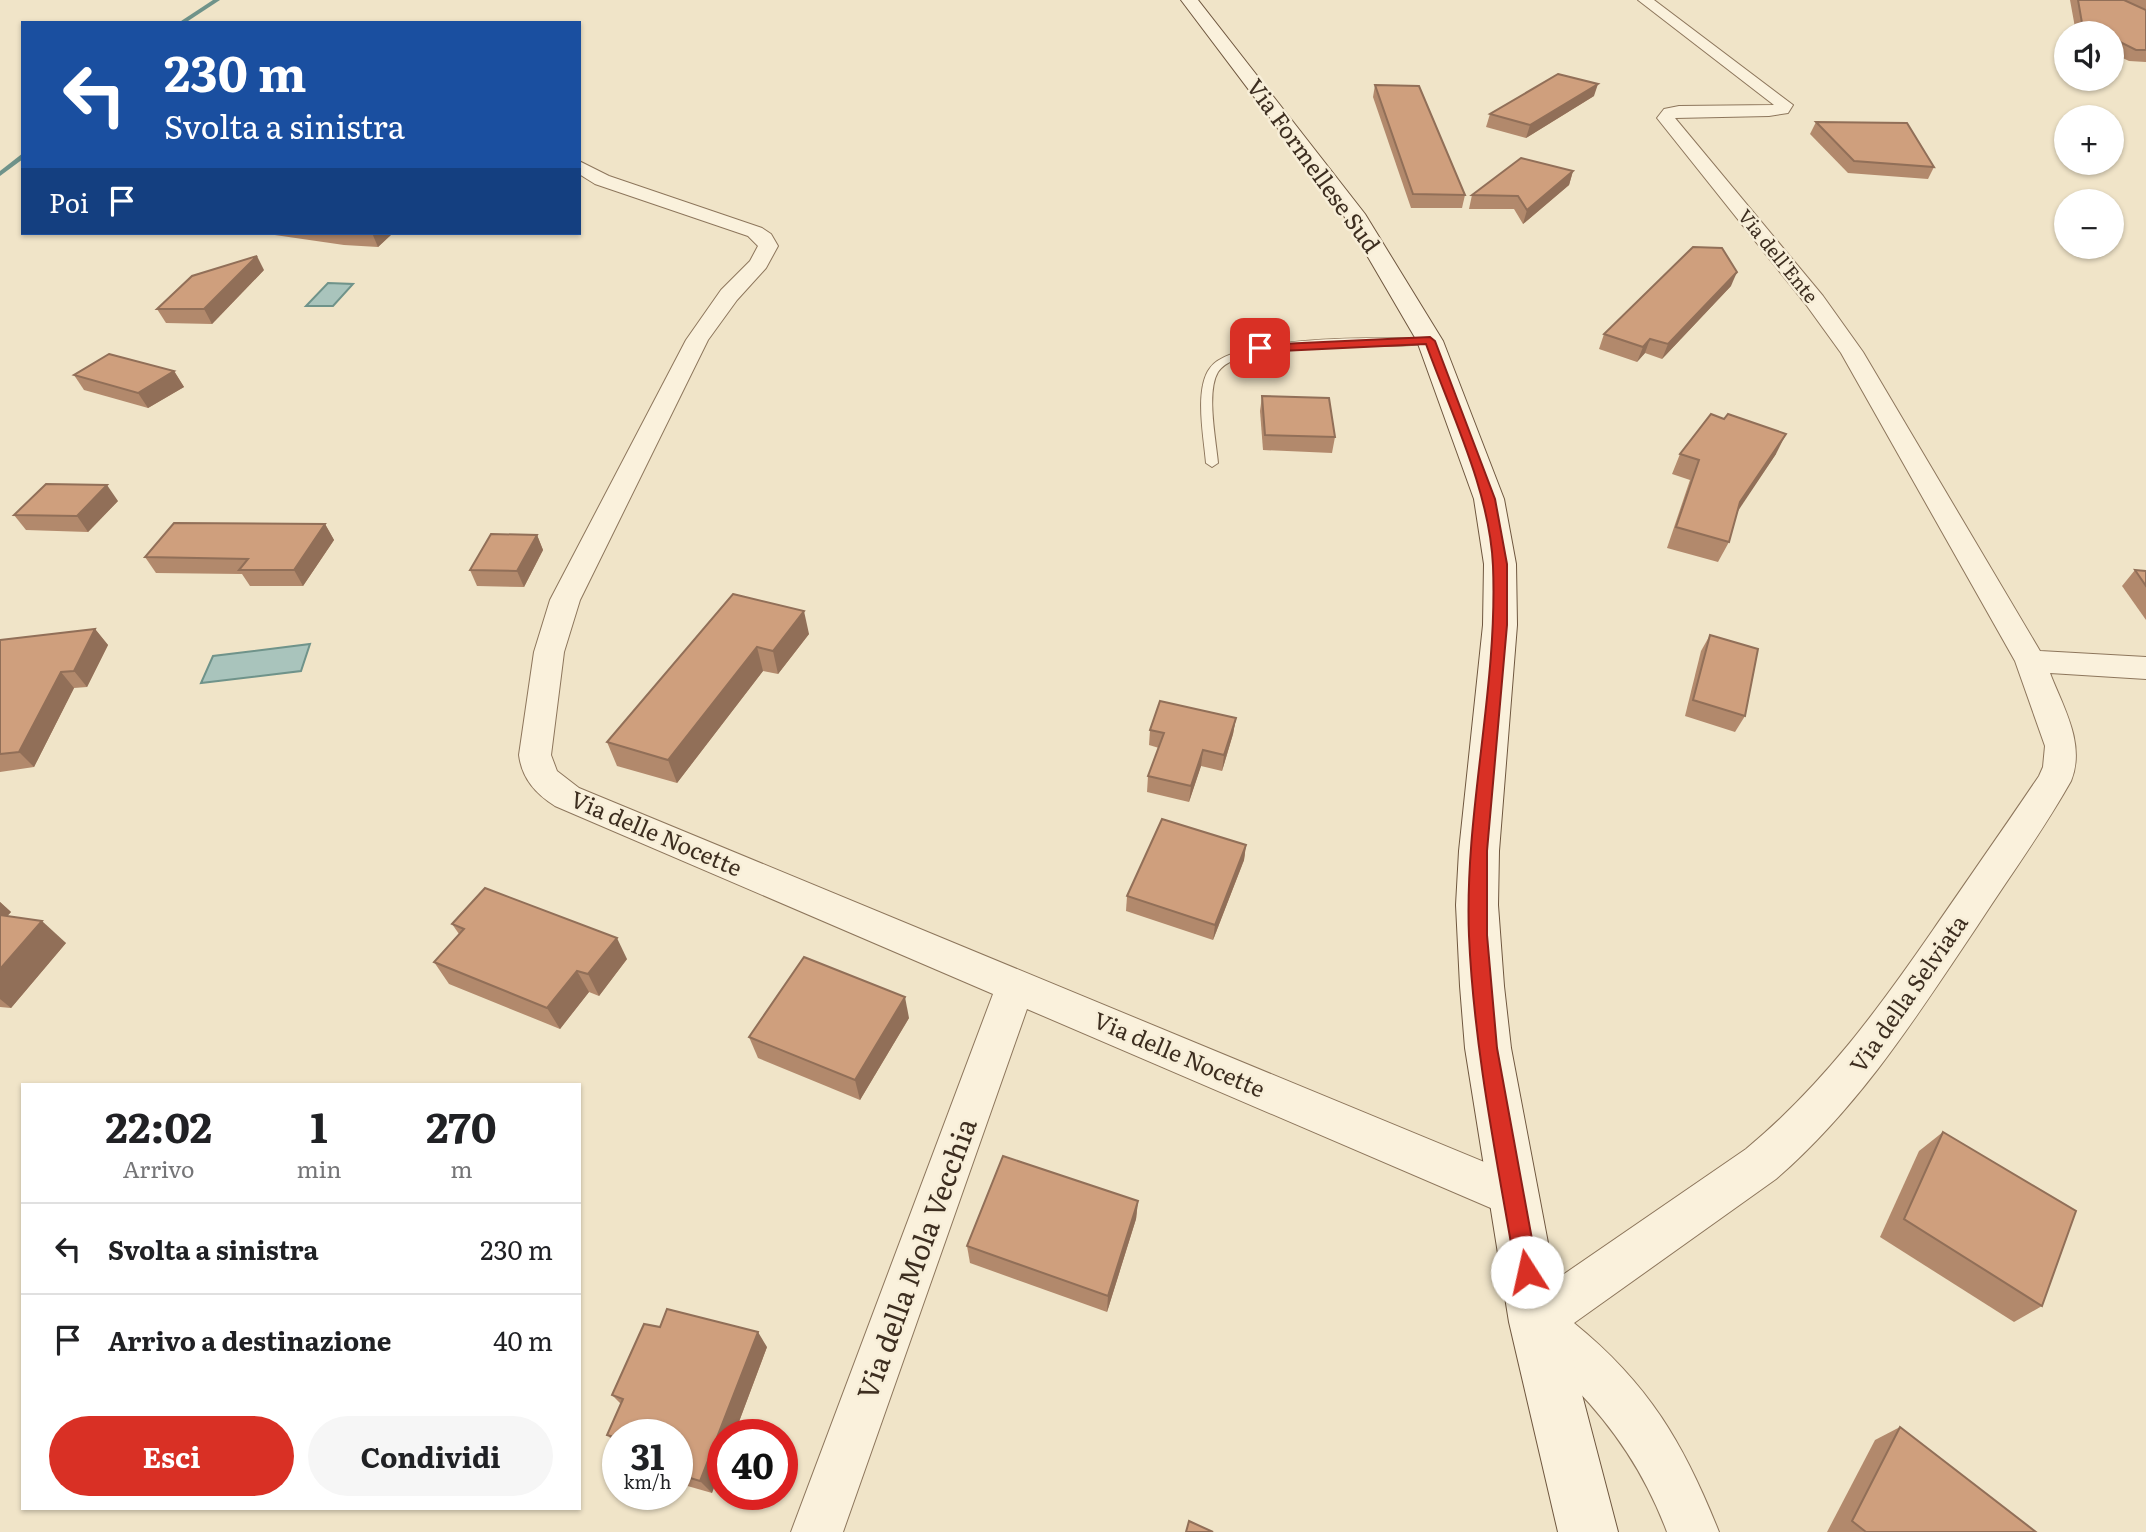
<!DOCTYPE html>
<html lang="it">
<head>
<meta charset="utf-8">
<style>
	body { margin:0; font-family:Literata,serif; background:#f6f6f6; color:#202124; height:100vh; display:flex; flex-direction:column; font-size:26px; white-space:nowrap }
	* { box-sizing:border-box; margin:0 }
	p { font-size:23px; color:#757577 }
	.icon { flex:none; width:38px; height:38px; fill:none; stroke:currentColor; stroke-width:2; stroke-linecap:round; stroke-linejoin:round }
	.map { position:relative; flex:1; overflow:hidden }
	.panel { position:absolute; left:21px; top:1083px; width:560px; height:427px; display:flex; flex-direction:column; background:#fff; border-radius:0px; box-shadow:0 2px 5px #0004 }
	.panel>* { flex:none }
	.guide { position:absolute; left:21px; top:21px; width:560px; height:214px; border-radius:0px; box-shadow:0 2px 5px #0004; background:#1a4fa0; color:#fff; overflow:hidden }
	.controls { position:absolute; left:2054px; top:21px; display:grid; gap:14px }
	.controls a { display:grid; place-items:center; width:70px; height:70px; border-radius:50%; background:#fff; box-shadow:0 2px 5px #0004; font-size:35px }
	.speed { position:absolute; left:602px; top:1419px; display:flex; gap:14px; font-size:35px; font-weight:700; text-align:center }
	.speed>* { display:grid; place-content:center; width:91px; height:91px; border-radius:50%; background:#fff; box-shadow:0 2px 5px #0004; line-height:1 }
	.speed small { font-size:18px; font-weight:400 }
	.speed .limit { border:10px solid #d22; background:#fff; color:#111 }
	.pin { position:absolute; display:grid; place-items:center; width:60px; height:60px; color:#fff; margin:-30px; border-radius:14px; box-shadow:0 4px 10px #0006 }
	.me { position:absolute; width:77px; margin:-38px; rotate:350deg; stroke-linejoin:round; filter:drop-shadow(0 0 5px #0008) }
	.turn { display:flex; align-items:center; gap:24px; height:147px; padding:0 28px; font-size:32px }
	.turn .icon { width:91px; height:91px; stroke-width:2.5 }
	.turn b { display:block; font-size:49px; line-height:60px }
	.then { display:flex; align-items:center; height:66px; padding:0 28px; background:#0003; gap:14px; font-size:26px }
	.eta { display:flex; justify-content:space-evenly; align-items:center; height:119px; text-align:center }
	.eta b { font-size:42px; font-weight:700; line-height:49px }
	.primary-button { display:flex; gap:14px; margin-top:auto; padding:14px 28px }
	.primary-button a { flex:1; height:80px; border-radius:42px; background:#d93025; color:#fff; font-size:28px; font-weight:700; line-height:80px; text-align:center }
	.primary-button a+a { background:#f6f6f6; color:#202124 }
	ul { padding:0; list-style:none }
	li { display:flex; align-items:center; gap:21px; height:91px; padding:0 28px; border-top:2px solid #e0e0e0 }
	li div { flex:1 }
	li b { display:block; font-size:26px }
	li em { font-style:normal }
	.map>svg:first-child { display:block }
	.water { fill:#a9c4bc; stroke:#6f938a; stroke-width:2 }
	.lines { fill:none; stroke-linecap:round; stroke-linejoin:round }
	.stream { fill:#6f938a; fill-rule:evenodd }
	.lane-casing { stroke:#8d765c; stroke-width:2 }
	.street-casing { stroke:#8d765c; stroke-width:2 }
	.secondary-casing { stroke:#6f573f; stroke-width:2 }
	.lane { fill:#faf1dc; fill-rule:evenodd }
	.street { fill:#faf1dc; fill-rule:evenodd }
	.secondary { fill:#faf1dc; fill-rule:evenodd }
	.wall { fill:#b2896c }
	.shaded-wall { fill:#916f58 }
	.building { fill:#cf9f7d; stroke:#916f58; stroke-width:2 }
	.route { fill:#d93025; stroke:#8d1f18; stroke-width:2 }
	.labels { text-anchor:middle; stroke-width:5; stroke-linejoin:round; paint-order:stroke }
	.far-street-label { font-size:19px; fill:#3d2e20; stroke:#f7eed8 }
	.street-label { font-size:23px; fill:#3d2e20; stroke:#f7eed8 }
	.near-street-label { font-size:28px; fill:#3d2e20; stroke:#f7eed8 }
</style>
</head>
<body>
<div class="map">
<svg width="2146" height="1532" viewBox="0 0 2146 1532">
	<rect width="100%" height="100%" fill="#f0e4c8"/>
	<g class="water">
		<polygon points="328,283 353,284 333,306 306,306"/>
		<polygon points="310,644 301,671 201,683 213,656"/>
	</g>
	<g class="lines">
		<g class="stream">
			<polygon points="213,0 220,0 185,23 178,23"/>
			<polygon points="23,153 23,159 0,176 0,171"/>
		</g>
		<defs>
			<path id="lane" d="M1430 338 1434 339V343C1392 351 1242 336 1218 372 1206 392 1216 440 1218 463L1212 467 1206 463C1204 438 1194 389 1210 368 1234 334 1388 338 1430 338Z"/>
			<g id="street">
				<path d="M1638 0H1654L1793 105 1788 113 1769 116 1675 118 1823 296 1863 352 2040 651 2146 657V679L2050 673C2063 707 2086 744 2071 781 2043 831 2009 877 1978 925 1917 1016 1860 1106 1776 1179L1574 1323C1649 1384 1684 1444 1719 1532H1667C1646 1476 1616 1430 1575 1388 1554 1366 1524 1350 1512 1322L1519 1305 1746 1149C1822 1086 1877 1011 1933 930 1968 879 2004 828 2039 776L2043 767 2045 746 2015 661 1841 353 1807 306 1657 118 1664 109 1679 106 1774 105Z"/>
				<path d="M579 161 609 176 762 228 771 234 778 246 766 268 737 300 708 340 580 600 564 652 551 755 557 771 579 788 1530 1181 1536 1196 1530 1211 1514 1218 1027 1009 843 1532H791L993 994 555 806C536 794 522 779 519 755L534 652 550 600 686 340 721 290 750 261 758 246 748 236 595 184 579 174Z"/>
			</g>
			<polygon id="secondary" points="1181,0 1198,0 1365,214 1443,341 1504,499 1516,564 1517,625 1499,851 1498,905 1504,986 1511,1048 1563,1322 1618,1532 1558,1532 1509,1322 1465,1048 1460,986 1456,905 1459,851 1483,625 1484,564 1474,499 1417,341 1344,216"/>
		</defs>
		<use href="#lane" class="lane-casing"/>
		<use href="#street" class="street-casing"/>
		<use href="#secondary" class="secondary-casing"/>
		<use href="#lane" class="lane"/>
		<use href="#street" class="street"/>
		<use href="#secondary" class="secondary"/>
	</g>
	<g class="wall">
		<polygon points="2070,0 2146,0 2146,62 2129,61 2112,53 2112,33 2076,33"/>
		<polygon points="1375,85 1465,195 1462,208 1411,208 1373,97"/>
		<polygon points="1594,96 1526,138 1486,127 1490,114"/>
		<polygon points="1816,122 1934,167 1928,179 1848,173 1810,134"/>
		<polygon points="1573,171 1569,185 1523,224 1514,209 1469,209 1472,195"/>
		<polygon points="261,233 393,233 378,247 344,245"/>
		<polygon points="264,270 212,324 166,323 157,309"/>
		<polygon points="1731,286 1662,359 1645,353 1637,362 1599,349 1604,334"/>
		<polygon points="174,371 184,387 148,408 84,390 74,375"/>
		<polygon points="1262,396 1335,437 1332,453 1263,450 1260,411"/>
		<polygon points="1724,419 1776,454 1737,511 1729,542 1718,562 1667,548 1690,480 1672,474 1680,454"/>
		<polygon points="118,501 88,532 26,530 14,515"/>
		<polygon points="325,524 334,540 303,586 250,586 242,574 156,573 145,557"/>
		<polygon points="537,535 543,550 524,587 477,586 470,570"/>
		<polygon points="2135,570 2146,571 2146,620 2122,586"/>
		<polygon points="733,594 809,634 778,674 763,671 677,783 617,766 607,742"/>
		<polygon points="95,629 108,645 87,687 74,688 34,767 0,772 0,640"/>
		<polygon points="1710,635 1745,716 1735,732 1685,716 1701,651"/>
		<polygon points="1236,718 1233,734 1222,771 1201,766 1189,802 1147,792 1148,776 1159,748 1149,745 1150,730"/>
		<polygon points="1246,845 1244,860 1213,940 1126,911 1127,896"/>
		<polygon points="0,902 11,912 7,916 66,943 11,1008 0,1007"/>
		<polygon points="452,924 627,959 599,996 589,992 560,1029 449,984 434,962 459,934"/>
		<polygon points="909,1018 860,1100 758,1058 749,1037"/>
		<polygon points="1943,1132 2042,1306 2014,1322 1880,1237 1919,1151"/>
		<polygon points="1138,1201 1136,1219 1107,1312 970,1263 967,1246"/>
		<polygon points="767,1347 734,1435 723,1435 712,1493 677,1483 677,1435 618,1435 618,1445 607,1435 621,1404 612,1395"/>
		<polygon points="1900,1427 2036,1532 1827,1532 1875,1440"/>
	</g>
	<g class="shaded-wall">
		<polygon points="1598,84 1594,96 1526,138 1530,125"/>
		<polygon points="1573,171 1569,185 1523,224 1527,210"/>
		<polygon points="372,233 393,233 378,247"/>
		<polygon points="257,256 264,270 212,324 204,309"/>
		<polygon points="1737,272 1731,286 1662,359 1668,344"/>
		<polygon points="1650,339 1645,353 1637,362 1643,347"/>
		<polygon points="174,371 184,387 148,408 138,393"/>
		<polygon points="1786,434 1776,454 1730,523 1740,502"/>
		<polygon points="107,485 118,501 88,532 77,516"/>
		<polygon points="325,524 334,540 303,586 294,570"/>
		<polygon points="537,535 543,550 524,587 517,571"/>
		<polygon points="804,611 809,634 778,674 773,651"/>
		<polygon points="95,629 108,645 87,687 74,671"/>
		<polygon points="757,647 763,671 677,783 668,760"/>
		<polygon points="61,672 74,688 34,767 19,752"/>
		<polygon points="1236,718 1233,734 1222,771 1224,755"/>
		<polygon points="1203,750 1201,766 1189,802 1191,786"/>
		<polygon points="1246,845 1244,860 1213,940 1215,925"/>
		<polygon points="0,902 11,912 0,924"/>
		<polygon points="42,921 66,943 11,1008 0,999 0,969"/>
		<polygon points="617,938 627,959 599,996 588,974"/>
		<polygon points="577,971 589,992 560,1029 547,1008"/>
		<polygon points="905,997 909,1018 860,1100 855,1080"/>
		<polygon points="1138,1201 1136,1219 1107,1312 1108,1296"/>
		<polygon points="758,1332 767,1347 734,1435 723,1435 723,1465 712,1493 700,1481"/>
	</g>
	<g class="building">
		<polygon points="2078,0 2124,0 2146,10 2146,50 2136,50 2112,38 2112,33 2102,33 2082,23"/>
		<polygon points="1558,74 1598,84 1530,125 1490,114"/>
		<polygon points="1375,85 1419,86 1465,195 1413,194"/>
		<polygon points="1816,122 1907,123 1934,167 1854,161"/>
		<polygon points="1521,158 1573,171 1527,210 1518,196 1472,195"/>
		<polygon points="1693,247 1722,248 1737,272 1668,344 1650,339 1643,347 1604,334"/>
		<polygon points="257,256 204,309 157,309 192,276"/>
		<polygon points="109,354 174,371 138,393 74,375"/>
		<polygon points="1262,396 1329,398 1335,437 1265,435"/>
		<polygon points="1711,414 1724,419 1728,414 1786,434 1740,502 1729,542 1676,527 1699,460 1680,454"/>
		<polygon points="46,484 107,485 77,516 14,515"/>
		<polygon points="174,523 325,524 294,570 239,570 248,559 145,557"/>
		<polygon points="491,534 537,535 517,571 470,570"/>
		<polygon points="2135,570 2146,571 2146,586"/>
		<polygon points="733,594 804,611 773,651 757,647 668,760 607,742"/>
		<polygon points="95,629 74,671 61,672 19,752 0,754 0,640"/>
		<polygon points="1710,635 1758,649 1745,716 1693,700"/>
		<polygon points="1160,701 1236,718 1224,755 1203,750 1191,786 1148,776 1164,733 1150,730"/>
		<polygon points="1162,819 1246,845 1215,925 1127,896"/>
		<polygon points="485,888 617,938 588,974 577,971 547,1008 434,962 464,929 452,924"/>
		<polygon points="0,915 42,921 0,969"/>
		<polygon points="804,957 905,997 855,1080 749,1037"/>
		<polygon points="1943,1132 2076,1211 2042,1306 1904,1219"/>
		<polygon points="1003,1156 1138,1201 1108,1296 967,1246"/>
		<polygon points="667,1309 758,1332 700,1481 677,1474 677,1435 618,1435 618,1438 607,1435 623,1399 612,1395 644,1324 660,1327"/>
		<polygon points="1900,1427 2036,1532 1866,1532 1852,1521"/>
		<polygon points="1189,1521 1213,1532 1186,1532"/>
	</g>
	<path class="route" d="M1430 337 1435 341 1495 499 1507 564V625L1487 851V935L1497 1048 1538 1272 1535 1279 1527 1283 1519 1279 1516 1272C1497 1160 1474 1049 1469 936 1464 812 1498 690 1493 566 1490 492 1451 413 1426 344L1260 352 1255 348 1260 345Z"/>
	<g class="labels">
		<g class="far-street-label">
			<text transform="translate(1778 256) rotate(51)" y="7">Via dell'Ente</text>
		</g>
		<g class="street-label">
			<text transform="translate(1313 166) rotate(54)" y="8">Via Formellese Sud</text>
			<text transform="translate(656 834) rotate(23)" y="8">Via delle Nocette</text>
			<text transform="translate(1909 994) rotate(-55)" y="8">Via della Selviata</text>
			<text transform="translate(1179 1055) rotate(23)" y="8">Via delle Nocette</text>
		</g>
		<g class="near-street-label">
			<text transform="translate(917 1259) rotate(-70)" y="10">Via della Mola Vecchia</text>
		</g>
	</g>
</svg>
<div class="controls">
<a><svg class="icon" aria-label="sound" viewBox="0 0 24 24"><path d="M4 9h4l5-4v14l-5-4H4zM17 9q2 3 0 6"/></svg></a>
<a>+</a>
<a>−</a>
</div>
<div class="speed"><div>31<small>km/h</small></div><div class="limit">40</div></div>
<div class="pin" style="left:1260px;top:348px;background:#d93025"><svg class="icon" aria-label="arrive" viewBox="0 0 24 24"><path d="M6 21V4h12l-3 4 3 4H6"/></svg></div>
<svg class="me" style="left:1527px;top:1272px" viewBox="-20 -20 40 40"><circle r="19" fill="#fff"/><path d="M0-13L10 11 0 6-10 11z" fill="#d93025"/></svg>
<div class="guide">
<div class="turn"><svg class="icon" aria-label="left" viewBox="0 0 24 24"><path d="M17 20v-9H6M10 6l-5 5 5 5"/></svg><div><b>230 m</b>Svolta a sinistra</div></div>
<div class="then">Poi<svg class="icon" aria-label="arrive" viewBox="0 0 24 24"><path d="M6 21V4h12l-3 4 3 4H6"/></svg></div>
</div>
<section class="panel">
<div class="eta">
<div><b>22:02</b><p>Arrivo</p></div>
<div><b>1</b><p>min</p></div>
<div><b>270</b><p>m</p></div>
</div>
<ul>
<li><svg class="icon" aria-label="left" viewBox="0 0 24 24"><path d="M17 20v-9H6M10 6l-5 5 5 5"/></svg><div><b>Svolta a sinistra</b></div><em>230 m</em></li>
<li><svg class="icon" aria-label="arrive" viewBox="0 0 24 24"><path d="M6 21V4h12l-3 4 3 4H6"/></svg><div><b>Arrivo a destinazione</b></div><em>40 m</em></li>
</ul>
<div class="primary-button"><a>Esci</a><a>Condividi</a></div>
</section>
</div>
</body>
</html>
